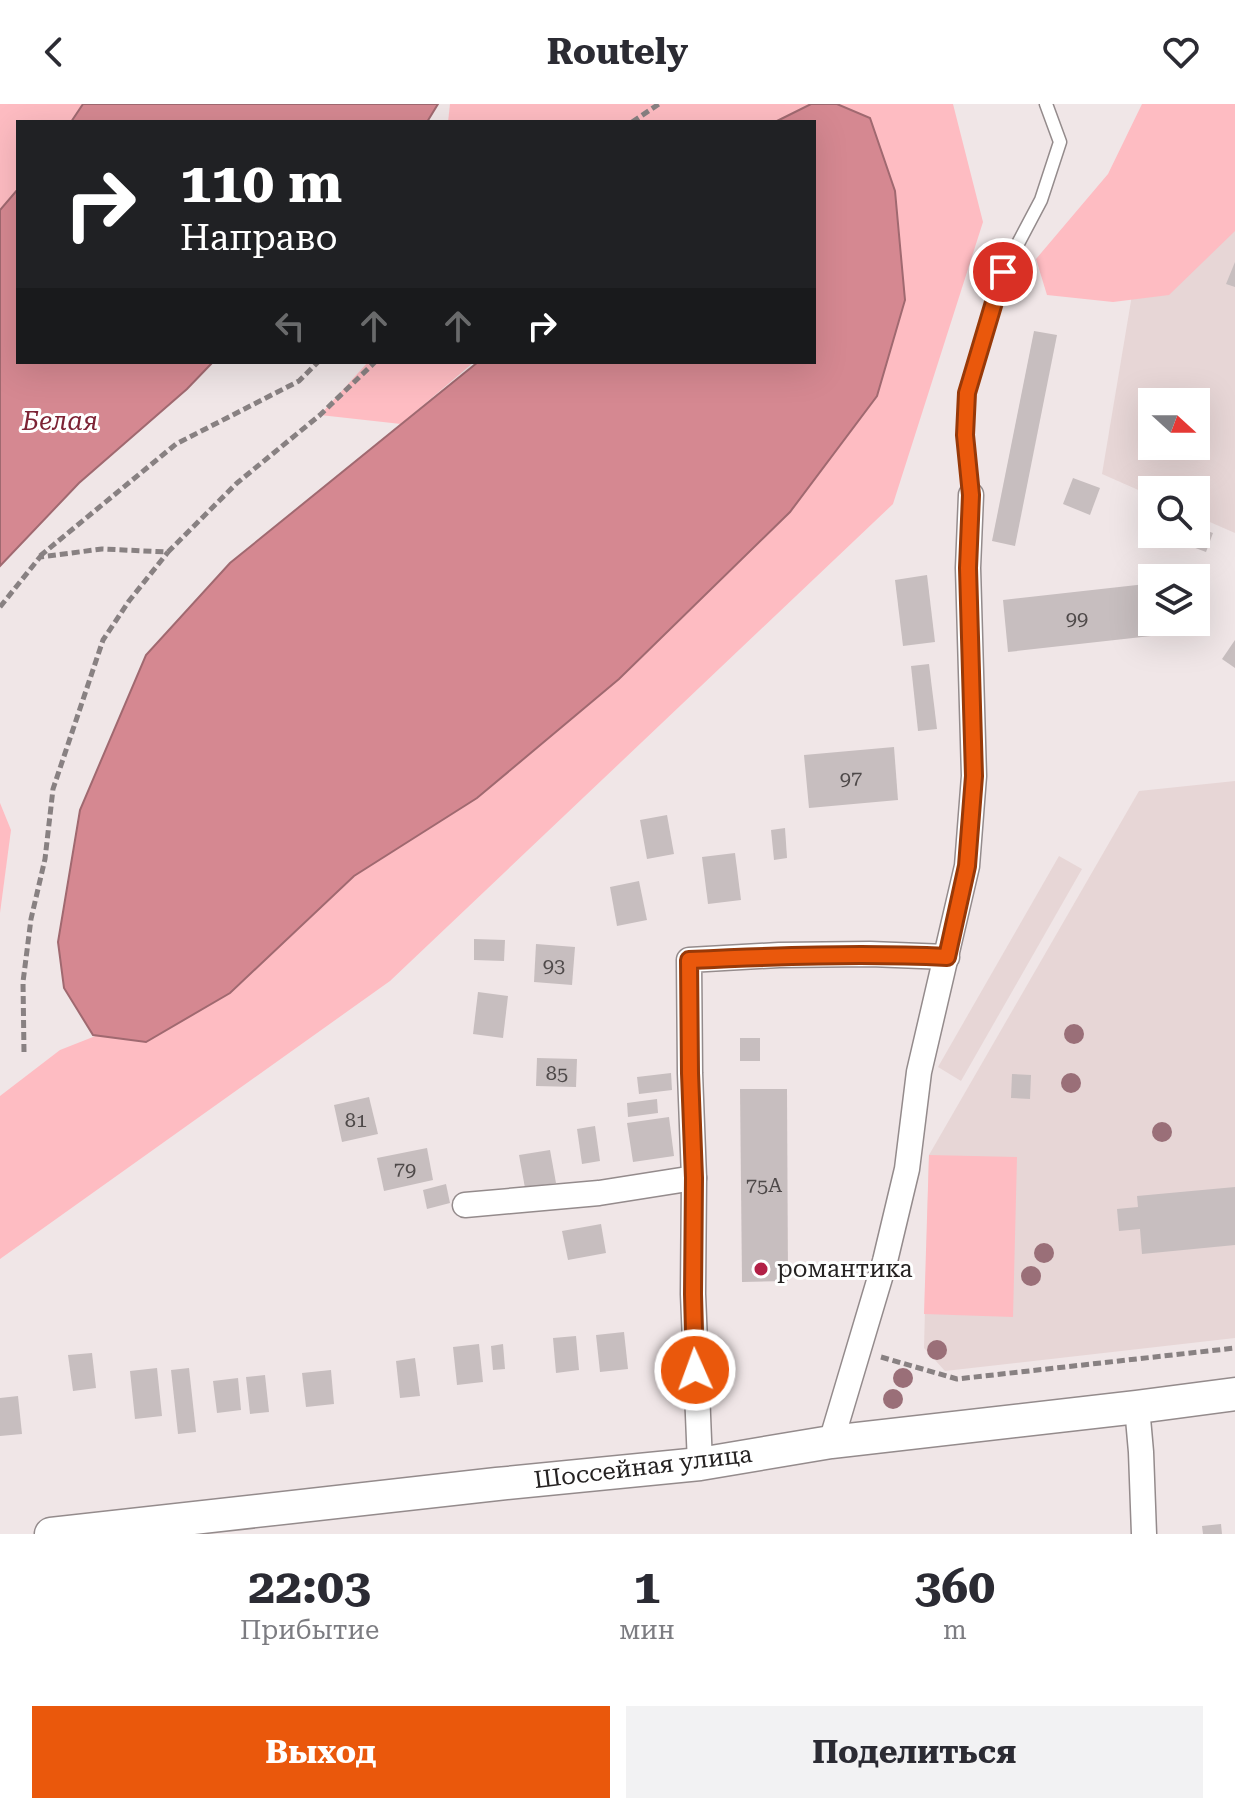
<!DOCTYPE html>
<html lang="ru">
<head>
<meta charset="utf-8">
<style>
	body { margin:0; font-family:"Roboto Serif",serif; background:#f2f2f3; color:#2b2b33; height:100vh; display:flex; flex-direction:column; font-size:30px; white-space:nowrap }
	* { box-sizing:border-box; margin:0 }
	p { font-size:26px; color:#7c7c81 }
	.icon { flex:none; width:44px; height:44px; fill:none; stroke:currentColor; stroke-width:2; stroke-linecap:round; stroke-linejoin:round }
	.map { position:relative; height:1430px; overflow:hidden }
	.side { display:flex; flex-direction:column; background:#fff; flex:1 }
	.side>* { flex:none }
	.top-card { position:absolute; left:16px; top:16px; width:800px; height:244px; border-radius:0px; box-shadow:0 8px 32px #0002; background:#202124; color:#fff; overflow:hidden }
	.needle { width:52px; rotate:111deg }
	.fabs { position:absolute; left:1138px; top:284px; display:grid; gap:16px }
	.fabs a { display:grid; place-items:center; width:72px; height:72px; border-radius:0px; background:#fff; box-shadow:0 8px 32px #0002; font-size:40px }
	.pin { position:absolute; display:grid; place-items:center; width:68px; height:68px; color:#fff; margin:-34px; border:4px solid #fff; border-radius:50%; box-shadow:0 2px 8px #0007 }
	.me { position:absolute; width:88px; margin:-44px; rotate:358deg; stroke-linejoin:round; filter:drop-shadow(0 0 6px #0008) }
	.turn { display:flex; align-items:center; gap:28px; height:168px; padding:0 32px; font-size:36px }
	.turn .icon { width:104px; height:104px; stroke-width:2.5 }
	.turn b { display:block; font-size:56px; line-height:68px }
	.lanes { display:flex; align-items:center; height:76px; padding:0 32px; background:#0003; justify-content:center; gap:40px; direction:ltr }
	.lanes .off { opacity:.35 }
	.eta { display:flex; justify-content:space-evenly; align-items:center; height:136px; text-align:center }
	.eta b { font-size:48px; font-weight:700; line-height:56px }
	.cta { display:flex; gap:16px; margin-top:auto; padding:16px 32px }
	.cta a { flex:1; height:92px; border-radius:0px; background:#ea580c; color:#fff; font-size:32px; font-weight:700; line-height:92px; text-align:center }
	.cta a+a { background:#f2f2f3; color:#2b2b33 }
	header { display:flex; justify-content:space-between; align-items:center; height:104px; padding:0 32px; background:#fff; font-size:36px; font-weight:700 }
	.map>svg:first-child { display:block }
	.built { fill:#e7d6d6; fill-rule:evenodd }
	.green { fill:#febcc2 }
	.water { fill:#d58891; stroke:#a06970; stroke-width:2 }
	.building { fill:#c7bebf }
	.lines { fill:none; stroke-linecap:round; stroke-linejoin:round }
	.service-casing { stroke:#948b8c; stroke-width:15 }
	.minor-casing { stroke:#948b8c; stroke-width:27 }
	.tertiary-casing { stroke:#948b8c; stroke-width:35 }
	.path { stroke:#888182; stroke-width:5; stroke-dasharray:8 4; stroke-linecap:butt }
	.service { stroke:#fff; stroke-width:12 }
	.minor { stroke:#fff; stroke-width:24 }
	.tertiary { stroke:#fff; stroke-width:32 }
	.tree { fill:#9a6f78 }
	.route-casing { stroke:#983908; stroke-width:20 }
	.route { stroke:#ea580c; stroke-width:14 }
	.poi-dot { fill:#b22046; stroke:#fff; stroke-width:3 }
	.labels { text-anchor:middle; stroke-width:6; stroke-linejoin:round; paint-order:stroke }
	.number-label { font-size:20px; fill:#4e4949 }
	.poi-label { font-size:24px; fill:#252222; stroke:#fff; text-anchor:start }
	.street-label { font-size:24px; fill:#252222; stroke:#fff }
	.water-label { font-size:26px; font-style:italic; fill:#7d2335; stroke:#fff }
</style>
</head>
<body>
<header><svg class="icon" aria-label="back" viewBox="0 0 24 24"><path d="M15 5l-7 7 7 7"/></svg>Routely<svg class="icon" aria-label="heart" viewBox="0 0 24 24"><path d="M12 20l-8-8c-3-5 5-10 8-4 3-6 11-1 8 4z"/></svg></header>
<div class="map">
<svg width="1235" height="1430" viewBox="0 0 1235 1430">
	<rect width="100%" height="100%" fill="#f0e6e7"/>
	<g class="built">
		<path d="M1164 0H1235V429L1196 412V386H1152V392L1102 370ZM1152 298H1196V342H1152Z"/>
		<polygon points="1235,677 1235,1234 945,1267 924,1244 929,1051 1139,687"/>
		<polygon points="1059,752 1082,765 961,977 938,963"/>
	</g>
	<g class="green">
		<polygon points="0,0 83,0 71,18 18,18 18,85 0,106"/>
		<polygon points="450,0 811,0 775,18 448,18"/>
		<polygon points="827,0 953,0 983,118 893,400 390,877 0,1155 0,992 60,946 169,903 814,333"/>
		<polygon points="1142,0 1235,0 1235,127 1169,191 1113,198 1047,191 1036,155 1108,70"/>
		<polygon points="368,258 474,258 401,320 320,311"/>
		<polygon points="0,699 11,726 0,809"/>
		<polygon points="929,1051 1017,1053 1013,1213 924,1210"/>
	</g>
	<g class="water">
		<polygon points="83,0 438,0 427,18 71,18"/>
		<polygon points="811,0 837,0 870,14 895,87 905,196 877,292 790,408 619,575 477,694 354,772 230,889 146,938 93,931 64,884 58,838 80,706 146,551 230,459 478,258 814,258 814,18 775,18"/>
		<polygon points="18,85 18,258 213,258 187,285 79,379 0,462 0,106"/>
	</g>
	<g class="building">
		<polygon points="1235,158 1235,183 1226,180"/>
		<polygon points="1034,227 1057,231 1015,442 992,437"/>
		<polygon points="1073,374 1100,384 1090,411 1063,400"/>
		<polygon points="1196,423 1213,429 1206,448 1166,433 1167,430 1196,430"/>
		<polygon points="927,471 935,538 903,542 895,476"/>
		<polygon points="1146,480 1151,532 1008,548 1003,496"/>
		<polygon points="1235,536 1235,564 1222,555"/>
		<polygon points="929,560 937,625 918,627 911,562"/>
		<polygon points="894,643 898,696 809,704 804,651"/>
		<polygon points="667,711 674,750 647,755 640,716"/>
		<polygon points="785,724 787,754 774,756 771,726"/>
		<polygon points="735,749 741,796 708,800 702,753"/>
		<polygon points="639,777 647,816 617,822 610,783"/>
		<polygon points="474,835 505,836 504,857 474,856"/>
		<polygon points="536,840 575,843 572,881 534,878"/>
		<polygon points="478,888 508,892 503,934 473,930"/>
		<rect x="740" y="934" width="20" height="23"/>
		<polygon points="537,954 577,955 576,983 536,982"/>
		<polygon points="671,969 672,986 639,990 637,973"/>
		<polygon points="1012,970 1031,971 1030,995 1011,994"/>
		<polygon points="740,985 787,985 788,1177 742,1178"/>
		<polygon points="369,993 378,1030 342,1038 334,1001"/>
		<polygon points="657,995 658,1009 628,1013 627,999"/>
		<polygon points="669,1013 674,1052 633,1058 627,1019"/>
		<polygon points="595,1022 600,1057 582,1060 577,1025"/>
		<polygon points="427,1044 433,1076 384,1087 377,1054"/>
		<polygon points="550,1046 556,1079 525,1084 519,1051"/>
		<polygon points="446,1080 450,1099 427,1105 423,1086"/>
		<polygon points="1235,1083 1235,1141 1142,1150 1140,1125 1119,1127 1117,1105 1138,1103 1137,1092"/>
		<polygon points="601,1120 606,1149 568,1156 562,1127"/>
		<polygon points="624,1228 628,1265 600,1268 596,1231"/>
		<polygon points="576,1232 579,1266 556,1269 553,1234"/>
		<polygon points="479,1240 483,1278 457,1281 453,1243"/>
		<polygon points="503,1240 505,1265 493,1266 491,1242"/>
		<polygon points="92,1249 96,1284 73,1287 68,1251"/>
		<polygon points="415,1254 420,1292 400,1294 396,1257"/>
		<polygon points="157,1264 162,1312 135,1315 130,1267"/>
		<polygon points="189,1264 196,1328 178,1330 171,1266"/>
		<polygon points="331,1266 334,1300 306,1303 302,1269"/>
		<polygon points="265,1271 269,1308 250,1310 246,1273"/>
		<polygon points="238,1274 241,1306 217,1309 213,1277"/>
		<polygon points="18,1292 22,1330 0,1332 0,1294"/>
		<polygon points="1221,1420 1222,1430 1203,1430 1202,1422"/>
	</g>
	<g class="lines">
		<defs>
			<polyline id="service" points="971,391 965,331 967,289 1003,168 1041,96 1060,38 1046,0"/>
			<g id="minor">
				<polyline points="465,1101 599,1089 694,1074"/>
				<polyline points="1137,1303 1141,1348 1144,1430"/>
				<polyline points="831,1338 885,1157 907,1065 919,968 967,762 974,672 968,464 971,391"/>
				<polyline points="700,1360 693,1190 694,1074 690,969 689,856 779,851 870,850 947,853"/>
			</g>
			<polyline id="tertiary" points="51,1430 497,1380 700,1360 831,1338 1137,1303 1235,1290"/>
		</defs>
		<use href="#service" class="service-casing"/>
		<use href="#minor" class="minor-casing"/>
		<use href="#tertiary" class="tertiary-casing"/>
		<g class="path">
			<polyline points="632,18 659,0"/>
			<polyline points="40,452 176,340 299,277 318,258"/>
			<polyline points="0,503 40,453 102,445 168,448 237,379 320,311 375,258"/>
			<polyline points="24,948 23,878 31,815 45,755 53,685 103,536 129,497 168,448"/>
			<polyline points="881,1253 957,1275 1235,1244"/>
		</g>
		<use href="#service" class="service"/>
		<use href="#minor" class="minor"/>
		<use href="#tertiary" class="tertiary"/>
	</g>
	<g class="tree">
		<circle cx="1074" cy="930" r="10"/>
		<circle cx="1071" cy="979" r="10"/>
		<circle cx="1162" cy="1028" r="10"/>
		<circle cx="1044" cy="1149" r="10"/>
		<circle cx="1031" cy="1172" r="10"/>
		<circle cx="937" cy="1246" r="10"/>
		<circle cx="903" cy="1274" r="10"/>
		<circle cx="893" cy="1295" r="10"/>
	</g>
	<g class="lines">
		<defs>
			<path id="route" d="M695 1266 693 1190 694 1074 690 969 689 856C776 852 861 849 947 853L967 762 974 672 968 464 971 391 965 331 967 289 1003 168"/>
		</defs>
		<use href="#route" class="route-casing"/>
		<use href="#route" class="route"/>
	</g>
	<circle class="poi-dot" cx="761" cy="1165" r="8"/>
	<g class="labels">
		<g class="number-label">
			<text x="1077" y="521">99</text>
			<text x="851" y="681">97</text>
			<text x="554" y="868">93</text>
			<text x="557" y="976">85</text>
			<text x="356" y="1023">81</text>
			<text x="405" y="1072">79</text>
			<text x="764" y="1088">75А</text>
		</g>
		<g class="poi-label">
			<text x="777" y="1173">романтика</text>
		</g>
		<g class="street-label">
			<text transform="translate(643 1363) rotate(-7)" y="8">Шоссейная улица</text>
		</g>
		<g class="water-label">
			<text x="60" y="326">Белая</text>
		</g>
	</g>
</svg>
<div class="fabs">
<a><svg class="needle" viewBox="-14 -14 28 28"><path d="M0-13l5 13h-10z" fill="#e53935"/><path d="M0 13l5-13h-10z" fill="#7c7c81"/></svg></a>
<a><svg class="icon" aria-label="search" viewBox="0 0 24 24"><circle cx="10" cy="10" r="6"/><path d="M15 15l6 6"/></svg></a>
<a><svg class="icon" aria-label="layers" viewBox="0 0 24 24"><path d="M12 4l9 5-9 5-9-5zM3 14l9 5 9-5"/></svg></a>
</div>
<div class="pin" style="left:1003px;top:168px;background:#d93025"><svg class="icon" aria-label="arrive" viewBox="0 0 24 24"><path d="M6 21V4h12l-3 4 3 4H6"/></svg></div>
<svg class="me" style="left:695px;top:1266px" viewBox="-20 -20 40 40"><circle r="17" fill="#ea580c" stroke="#fff" stroke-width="3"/><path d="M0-11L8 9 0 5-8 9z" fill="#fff"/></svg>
<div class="top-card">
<div class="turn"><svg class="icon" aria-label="right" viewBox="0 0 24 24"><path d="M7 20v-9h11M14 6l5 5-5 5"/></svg><div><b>110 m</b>Направо</div></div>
<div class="lanes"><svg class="icon off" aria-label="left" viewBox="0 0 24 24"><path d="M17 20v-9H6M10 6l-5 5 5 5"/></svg><svg class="icon off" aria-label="ahead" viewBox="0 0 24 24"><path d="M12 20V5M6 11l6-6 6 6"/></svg><svg class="icon off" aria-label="ahead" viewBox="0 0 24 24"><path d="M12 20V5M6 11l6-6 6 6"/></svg><svg class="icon" aria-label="right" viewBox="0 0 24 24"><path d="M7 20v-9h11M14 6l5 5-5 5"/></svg></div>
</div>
</div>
<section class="side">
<div class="eta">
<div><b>22:03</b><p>Прибытие</p></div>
<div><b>1</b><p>мин</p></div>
<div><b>360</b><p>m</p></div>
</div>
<div class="cta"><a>Выход</a><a>Поделиться</a></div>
</section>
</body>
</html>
